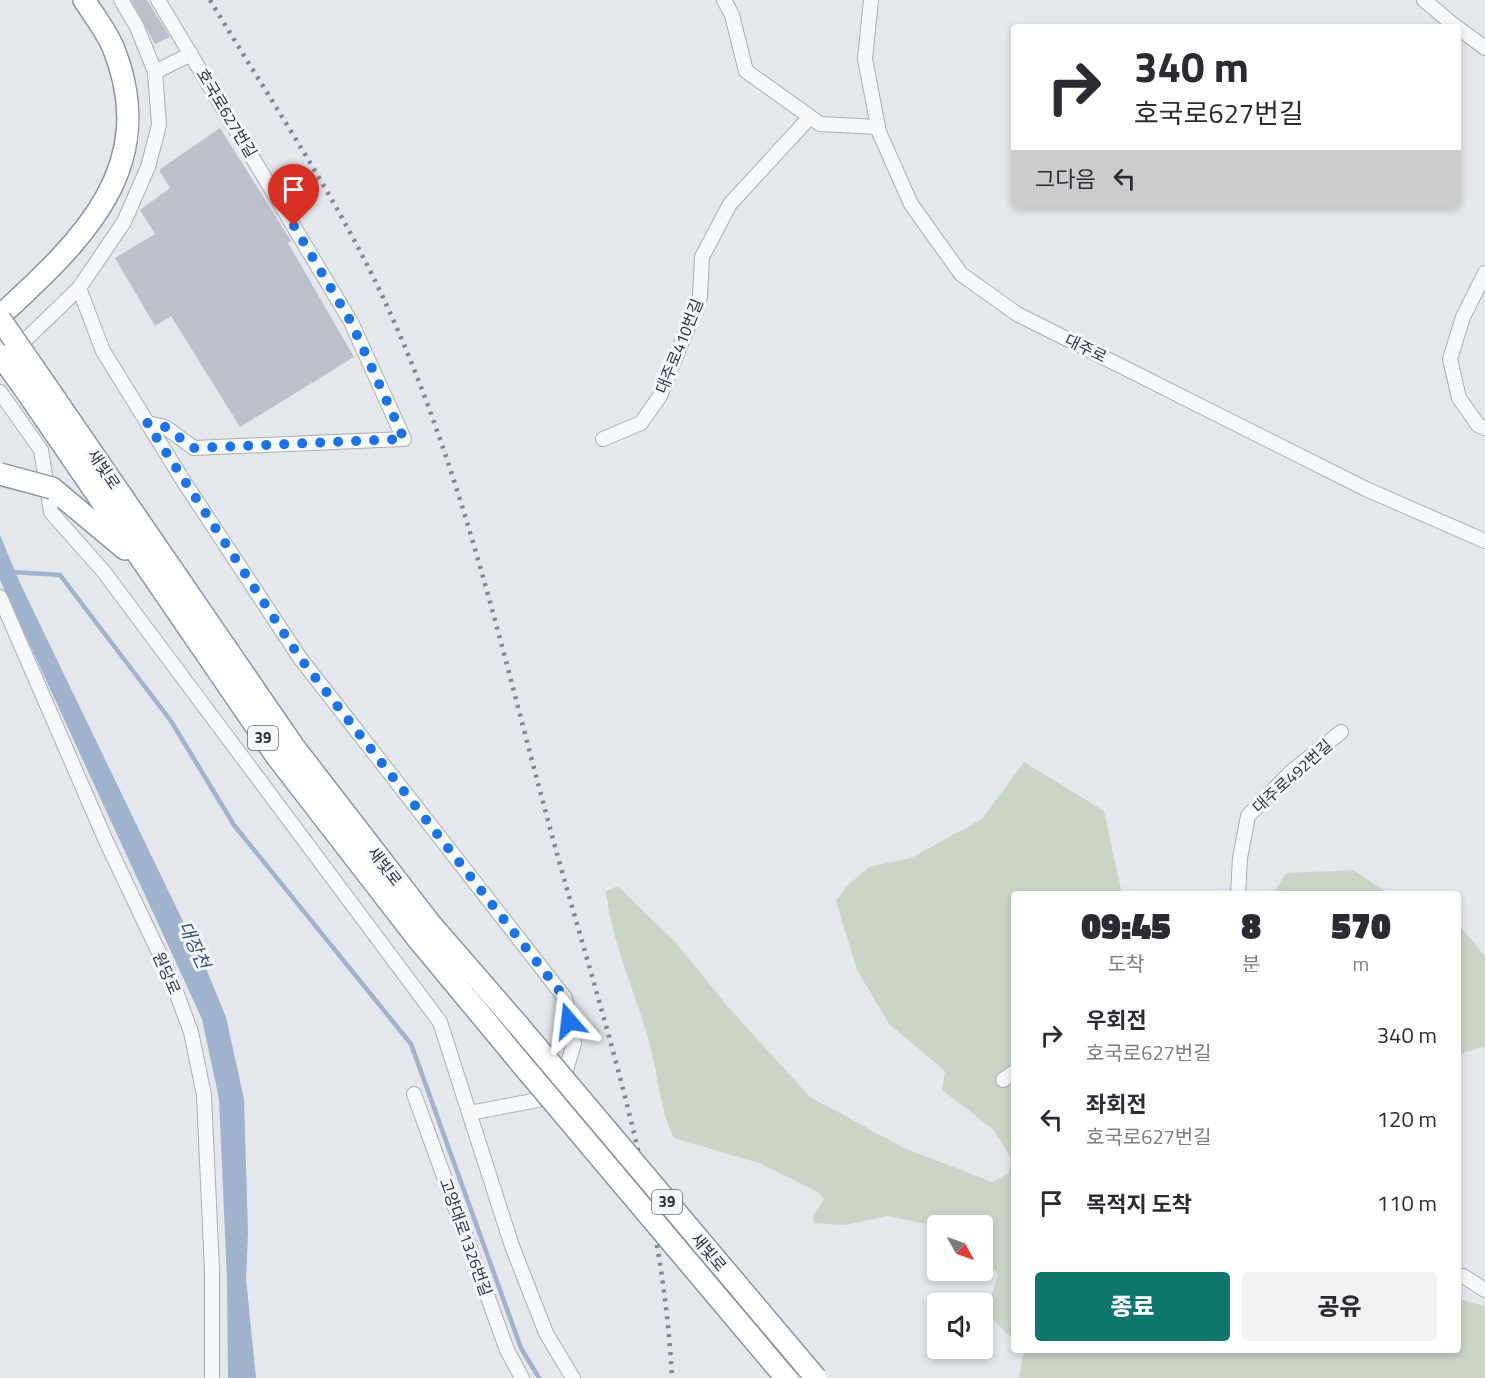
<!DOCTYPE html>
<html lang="ko">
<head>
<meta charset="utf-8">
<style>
	body { margin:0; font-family:"Titillium Web","Noto Sans KR",sans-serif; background:#f2f2f3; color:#2b2b33; height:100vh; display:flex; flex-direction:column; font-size:22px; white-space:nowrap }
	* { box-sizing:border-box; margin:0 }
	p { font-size:20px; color:#7c7c81 }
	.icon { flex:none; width:33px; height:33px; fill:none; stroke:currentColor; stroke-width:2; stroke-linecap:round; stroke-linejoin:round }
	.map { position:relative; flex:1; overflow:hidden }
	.side { position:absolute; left:1011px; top:891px; width:450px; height:462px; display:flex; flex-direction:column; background:#fff; border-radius:6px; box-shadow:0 3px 9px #0003 }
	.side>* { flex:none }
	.hud { position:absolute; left:1011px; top:24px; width:450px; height:183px; border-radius:6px; box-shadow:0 3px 9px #0003; background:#fff; color:#2b2b33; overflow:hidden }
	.needle { width:39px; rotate:130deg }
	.controls { position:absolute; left:927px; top:1215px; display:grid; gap:12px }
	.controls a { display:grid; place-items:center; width:66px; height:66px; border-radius:6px; background:#fff; box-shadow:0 3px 9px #0003; font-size:30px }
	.pin { position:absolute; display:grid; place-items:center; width:51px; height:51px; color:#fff; margin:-62px -26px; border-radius:50% 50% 50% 0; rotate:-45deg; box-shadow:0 0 6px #0007 }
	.pin .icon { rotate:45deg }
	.me { position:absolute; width:66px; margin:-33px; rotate:343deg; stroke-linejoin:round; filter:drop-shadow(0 0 4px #0008) }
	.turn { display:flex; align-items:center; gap:21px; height:126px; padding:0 24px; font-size:27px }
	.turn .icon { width:78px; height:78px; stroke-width:2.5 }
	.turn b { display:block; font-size:42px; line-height:51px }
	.then { display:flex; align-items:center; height:57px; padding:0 24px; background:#0003; gap:12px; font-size:22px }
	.eta { display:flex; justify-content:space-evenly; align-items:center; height:102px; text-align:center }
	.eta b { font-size:36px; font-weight:800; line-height:42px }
	.cta { display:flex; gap:12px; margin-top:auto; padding:12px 24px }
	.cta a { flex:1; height:69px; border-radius:6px; background:#0f766e; color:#fff; font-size:24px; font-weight:800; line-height:69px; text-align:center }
	.cta a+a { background:#f2f2f3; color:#2b2b33 }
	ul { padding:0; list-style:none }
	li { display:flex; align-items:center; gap:18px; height:84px; padding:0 24px }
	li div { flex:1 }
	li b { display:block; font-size:22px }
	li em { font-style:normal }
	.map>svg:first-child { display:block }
	.green { fill:#c9d6c5 }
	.water { fill:#9fb4cc }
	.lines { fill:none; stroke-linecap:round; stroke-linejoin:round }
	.stream { stroke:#9fb4cc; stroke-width:4.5 }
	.building { fill:#bbc0ca }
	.minor-casing { stroke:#a9aeb7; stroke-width:16 }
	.highway-casing { stroke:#8b94a3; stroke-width:24 }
	.minor { stroke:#f7f8fa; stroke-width:14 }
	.highway { stroke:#fff; stroke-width:21 }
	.rail { stroke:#7d8696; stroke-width:4.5; stroke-dasharray:3 6; stroke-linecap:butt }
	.highway-bridge-casing { stroke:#8b94a3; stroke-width:24; stroke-linecap:butt }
	.highway-bridge { stroke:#fff; stroke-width:21 }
	.route { stroke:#1a73e8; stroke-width:10; stroke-dasharray:0 18 }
	.labels { text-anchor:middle; stroke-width:6; stroke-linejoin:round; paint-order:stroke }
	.shield { fill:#f4f6f9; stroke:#676e7b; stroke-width:1.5 }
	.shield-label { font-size:15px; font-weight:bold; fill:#2b3445 }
	.street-label { font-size:16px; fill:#2b3445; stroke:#f4f6f9 }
	.water-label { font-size:18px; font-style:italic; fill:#34527a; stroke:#f4f6f9 }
</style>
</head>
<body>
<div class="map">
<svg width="1485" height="1378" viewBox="0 0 1485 1378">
	<rect width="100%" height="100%" fill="#e4e7ec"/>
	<g class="green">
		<path d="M1024 762 1104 811 1122 894H1014V1340L986 1313 998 1275 983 1257 982 1226H937L887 1216 845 1225 814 1223 813 1216 824 1199 818 1192 759 1163 674 1138C660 1110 659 1080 651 1050 638 996 612 946 606 891L618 886 676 943 729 1008 810 1097 904 1148 992 1182 1009 1173 1011 1158 993 1129 942 1090 945 1071 889 1024 857 970 836 901 846 887 869 867 911 858 982 819Z"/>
		<polygon points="1353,870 1390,894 1273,894 1286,873"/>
		<polygon points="1458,924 1485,956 1485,1046 1458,1055"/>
		<polygon points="1458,1299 1485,1306 1485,1378 1019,1378 1024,1350 1458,1350"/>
	</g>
	<polygon class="water" points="0,535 20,583 207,971 226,1017 244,1099 248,1233 246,1279 256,1378 228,1378 227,1279 219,1099 202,1019 0,580"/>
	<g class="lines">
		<polyline class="stream" points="12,572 60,575 171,721 234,825 411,1044 521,1348 539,1378"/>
	</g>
	<g class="building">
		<polygon points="131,0 147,0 170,37 155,44"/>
		<polygon points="220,128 291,241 288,243 354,357 240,427 171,316 155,326 115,258 155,234 140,210 170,188 159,170"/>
	</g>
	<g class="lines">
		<defs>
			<g id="minor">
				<polyline points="724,0 732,15 746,71 820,124 878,127"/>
				<polyline points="871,0 865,59 879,132 911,204 961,274 1017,314 1366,489 1485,541"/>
				<polyline points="1424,0 1456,27"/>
				<polyline points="1458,28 1485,48"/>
				<polyline points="155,72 191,54"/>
				<polyline points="1485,273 1463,317 1450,359 1459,398 1478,425 1485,428"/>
				<polyline points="79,288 103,351 184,482 300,658 565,998 574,1043 564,1077 538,1100 469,1113"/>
				<polyline points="15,350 79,288 124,222 148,167 159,125 155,72 137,27 121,0"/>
				<polyline points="0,392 41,450 51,512 104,572 440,1022 512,1246 546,1333 573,1378"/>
				<polyline points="147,423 165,427 194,448 404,439 351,322 158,0"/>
				<polyline points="603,439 641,423 660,396 700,297 702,257 730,204 810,117"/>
				<polyline points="0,597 106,841 171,978 191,1032 204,1095 212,1270 212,1378"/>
				<polyline points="1238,894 1240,858 1248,816 1291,772 1341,732"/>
				<polyline points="1003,1080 1014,1072"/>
				<polyline points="414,1094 507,1350 522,1378"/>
				<polyline points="1458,1277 1463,1276 1485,1290"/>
			</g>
			<g id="highway">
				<path d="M0 316C81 241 162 168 113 47 106 31 94 15 84 0"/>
				<polyline points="36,371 294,747 429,922 519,1026"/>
				<polyline points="22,385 277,757 417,938 529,1073"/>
				<polyline points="52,488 125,549"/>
			</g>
		</defs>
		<use href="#minor" class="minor-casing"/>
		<use href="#highway" class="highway-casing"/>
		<use href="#minor" class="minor"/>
		<use href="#highway" class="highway"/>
		<path class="rail" d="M210 0C270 100 338 199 387 306 470 487 509 685 563 875 610 1041 663 1205 672 1378"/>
		<defs>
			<g id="highway-bridge">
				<polyline points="0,319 36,371"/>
				<polyline points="0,355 22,385"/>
				<polyline points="0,474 52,488"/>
				<polyline points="519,1026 816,1378"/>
				<polyline points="529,1073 786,1378"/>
			</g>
		</defs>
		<use href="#highway-bridge" class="highway-bridge-casing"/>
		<use href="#highway-bridge" class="highway-bridge"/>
	</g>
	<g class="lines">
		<polyline class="route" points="294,226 351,322 404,439 194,448 165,427 147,423 300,658 565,998 569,1021"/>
	</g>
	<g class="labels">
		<g class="shield">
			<rect x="248" y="726" width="30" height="24" rx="4.5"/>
			<rect x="652" y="1190" width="30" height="24" rx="4.5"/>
		</g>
		<g class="shield-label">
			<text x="263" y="743">39</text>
			<text x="667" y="1207">39</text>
		</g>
		<g class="street-label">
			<text transform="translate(227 113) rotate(59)" y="6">호국로627번길</text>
			<text transform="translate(679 346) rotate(-68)" y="6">대주로410번길</text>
			<text transform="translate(1086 348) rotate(26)" y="6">대주로</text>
			<text transform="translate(104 469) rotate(56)" y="6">새빛로</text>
			<text transform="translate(1292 776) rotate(-42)" y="6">대주로492번길</text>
			<text transform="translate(385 866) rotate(52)" y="6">새빛로</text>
			<text transform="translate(167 973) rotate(66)" y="6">원당로</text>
			<text transform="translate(466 1237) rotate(70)" y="6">고양대로1326번길</text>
			<text transform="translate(709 1252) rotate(50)" y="6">새빛로</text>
		</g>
		<g class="water-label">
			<text transform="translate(194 945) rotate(65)" y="6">대장천</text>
		</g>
	</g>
</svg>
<div class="controls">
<a><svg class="needle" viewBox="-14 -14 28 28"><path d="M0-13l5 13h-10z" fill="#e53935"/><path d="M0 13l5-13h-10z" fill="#7c7c81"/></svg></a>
<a><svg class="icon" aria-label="sound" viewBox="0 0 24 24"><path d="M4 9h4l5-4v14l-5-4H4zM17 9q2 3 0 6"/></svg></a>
</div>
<div class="pin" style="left:294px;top:226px;background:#d93025"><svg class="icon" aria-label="arrive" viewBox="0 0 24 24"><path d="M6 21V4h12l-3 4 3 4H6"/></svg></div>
<svg class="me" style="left:569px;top:1021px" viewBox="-20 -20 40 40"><path d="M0-17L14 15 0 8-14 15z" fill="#1a73e8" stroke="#fff" stroke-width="4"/></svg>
<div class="hud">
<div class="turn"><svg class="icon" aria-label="right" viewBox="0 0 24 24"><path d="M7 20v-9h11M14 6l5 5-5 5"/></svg><div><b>340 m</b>호국로627번길</div></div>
<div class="then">그다음<svg class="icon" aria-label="left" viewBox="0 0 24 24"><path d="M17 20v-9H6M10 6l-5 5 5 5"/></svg></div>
</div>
<section class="side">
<div class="eta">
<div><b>09:45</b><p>도착</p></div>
<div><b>8</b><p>분</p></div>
<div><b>570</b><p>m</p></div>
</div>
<ul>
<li><svg class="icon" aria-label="right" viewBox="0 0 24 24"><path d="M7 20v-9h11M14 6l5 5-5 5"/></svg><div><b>우회전</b><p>호국로627번길</p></div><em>340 m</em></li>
<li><svg class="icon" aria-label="left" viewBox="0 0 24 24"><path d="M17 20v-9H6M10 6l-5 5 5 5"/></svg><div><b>좌회전</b><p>호국로627번길</p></div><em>120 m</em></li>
<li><svg class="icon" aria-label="arrive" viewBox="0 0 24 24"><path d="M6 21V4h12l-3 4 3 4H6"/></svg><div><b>목적지 도착</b></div><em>110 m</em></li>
</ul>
<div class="cta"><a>종료</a><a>공유</a></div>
</section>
</div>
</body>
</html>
